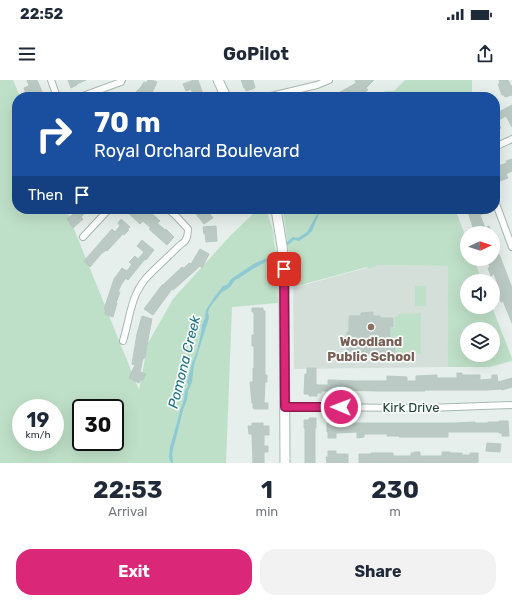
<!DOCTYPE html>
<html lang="en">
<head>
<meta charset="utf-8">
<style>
	body { margin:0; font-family:Rubik,sans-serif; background:#f2f2f3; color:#1f2937; height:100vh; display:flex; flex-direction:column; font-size:15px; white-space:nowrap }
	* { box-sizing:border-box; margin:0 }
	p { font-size:13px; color:#747a83 }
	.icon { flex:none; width:22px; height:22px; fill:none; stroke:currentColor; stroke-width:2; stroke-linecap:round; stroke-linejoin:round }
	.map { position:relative; height:383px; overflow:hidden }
	.panel { display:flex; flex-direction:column; background:#fff; flex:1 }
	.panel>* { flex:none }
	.guide { position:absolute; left:12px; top:12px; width:488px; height:122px; border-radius:16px; box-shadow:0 4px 16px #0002; background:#1a4fa0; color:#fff; overflow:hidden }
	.needle { width:26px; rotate:86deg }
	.buttons { position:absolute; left:460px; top:146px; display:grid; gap:8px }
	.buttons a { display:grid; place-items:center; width:40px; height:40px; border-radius:50%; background:#fff; box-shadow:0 4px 16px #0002; font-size:20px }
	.speed { position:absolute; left:12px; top:319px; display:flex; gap:8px; font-size:20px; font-weight:700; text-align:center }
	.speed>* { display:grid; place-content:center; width:52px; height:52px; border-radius:50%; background:#fff; box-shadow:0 4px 16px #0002; line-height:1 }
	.speed small { font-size:10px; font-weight:400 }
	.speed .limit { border:2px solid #111; border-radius:6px; background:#fff; color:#111 }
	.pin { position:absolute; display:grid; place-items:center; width:34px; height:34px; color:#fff; margin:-17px; border-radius:8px; box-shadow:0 2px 6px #0006 }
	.me { position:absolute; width:44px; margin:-22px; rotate:271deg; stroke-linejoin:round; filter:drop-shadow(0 0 3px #0008) }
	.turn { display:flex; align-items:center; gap:14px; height:84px; padding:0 16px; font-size:18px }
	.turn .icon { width:52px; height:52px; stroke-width:2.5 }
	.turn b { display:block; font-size:28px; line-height:34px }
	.then { display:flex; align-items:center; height:38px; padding:0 16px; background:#0003; gap:8px; font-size:15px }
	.eta { display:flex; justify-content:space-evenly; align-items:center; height:68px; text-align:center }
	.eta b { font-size:24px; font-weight:700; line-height:28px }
	.action { display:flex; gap:8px; margin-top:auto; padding:8px 16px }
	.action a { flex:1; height:46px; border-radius:16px; background:#db2777; color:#fff; font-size:16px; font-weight:700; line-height:46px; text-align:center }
	.action a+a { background:#f2f2f3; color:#1f2937 }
	.status { display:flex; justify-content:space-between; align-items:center; height:28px; padding:0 20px; background:#fff; direction:ltr }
	.status svg { height:11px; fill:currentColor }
	header { display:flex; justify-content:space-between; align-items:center; height:52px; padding:0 16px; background:#fff; font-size:18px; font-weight:700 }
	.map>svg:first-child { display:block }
	.built { fill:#d4dfda }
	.green { fill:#bfe0c8; fill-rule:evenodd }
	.water { fill:#8ec9d4 }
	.building { fill:#bbcac4; stroke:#b8c9c2 }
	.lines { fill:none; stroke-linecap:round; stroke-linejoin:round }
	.street-casing { stroke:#a8b8b2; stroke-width:8 }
	.secondary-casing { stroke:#a4bbb3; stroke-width:11 }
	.street { stroke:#fff; stroke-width:6 }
	.secondary { stroke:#fff; stroke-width:9 }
	.route-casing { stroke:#8e194d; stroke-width:10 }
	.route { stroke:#db2777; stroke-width:7 }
	.education-dot { fill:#8d6e63; stroke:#f7fbf9; stroke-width:1.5 }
	.labels { text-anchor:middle; stroke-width:3.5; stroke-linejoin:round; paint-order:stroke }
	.education-label { font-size:13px; font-weight:bold; fill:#785e54; stroke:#f7fbf9 }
	.street-label { font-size:13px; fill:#24423a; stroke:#f7fbf9 }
	.water-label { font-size:14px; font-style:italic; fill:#1c6f80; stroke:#f7fbf9 }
</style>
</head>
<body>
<div class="status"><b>22:52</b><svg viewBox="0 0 49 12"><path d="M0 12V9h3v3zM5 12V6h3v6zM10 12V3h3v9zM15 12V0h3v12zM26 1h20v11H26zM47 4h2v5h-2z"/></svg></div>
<header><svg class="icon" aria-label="menu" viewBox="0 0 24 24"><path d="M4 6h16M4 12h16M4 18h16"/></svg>GoPilot<svg class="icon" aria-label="share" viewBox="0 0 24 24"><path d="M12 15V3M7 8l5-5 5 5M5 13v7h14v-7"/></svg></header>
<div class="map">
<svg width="512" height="383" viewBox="0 0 512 383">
	<rect width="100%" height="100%" fill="#e6efeb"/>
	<polygon class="built" points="377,185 448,186 448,287 294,289 293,208"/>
	<g class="green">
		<path d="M0 0H13L20 17H17V129H66L139 310 148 263 173 219 230 156 258 129H266L273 150 277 185 278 223 232 227 226 383H0ZM21 328H55V362H21ZM81 328H115V362H81Z"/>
		<polygon points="405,0 472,0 472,17 378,17 385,11 394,11"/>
		<path d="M283 129H455L467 160V179H474L482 201H467V227H492L512 278V281L489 287H448V186L378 185 369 189 367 187 293 207ZM467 249H493V275H467Z"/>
		<rect x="415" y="206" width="11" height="20"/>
		<polygon points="421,233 421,274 396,275 396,263 394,262 394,256 391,256 391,248 395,248 395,237 398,236 398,234"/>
	</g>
	<polygon class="water" points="320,129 323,129 318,136 312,151 308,155 299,161 294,160 271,179 253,189 239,198 235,200 230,207 221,213 210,227 208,232 209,238 194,285 192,302 188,311 187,320 183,330 172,374 173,383 171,383 169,378 170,367 178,339 180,331 184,319 185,311 188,306 187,302 192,283 197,271 201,253 202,245 205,238 206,230 215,216 223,206 227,205 231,199 255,183 270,177 293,157 298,158 307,152"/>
	<g class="building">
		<polygon points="27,0 37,0 43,14 41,14 42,17 27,17 24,8 29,6"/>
		<polygon points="68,0 86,0 77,4 77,5 71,8"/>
		<polygon points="148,0 152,0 157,2 152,13 147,11 140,17 131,17 141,7 144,2 146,3"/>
		<polygon points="194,0 198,0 204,17 194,17 191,9 186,11 183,4"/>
		<polygon points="241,0 253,0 255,8 246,11 245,8 244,8"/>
		<polygon points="355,0 374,0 366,8 368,10 357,17 332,17 356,3"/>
		<polygon points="499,0 508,0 511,6 512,6 512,15 505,17 504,15 502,15 498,4 500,4"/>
		<polygon points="512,25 512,47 506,36 497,41 501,48 495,52 495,34"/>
		<polygon points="512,79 512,91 506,94 508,98 500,101 498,94 497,95 495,87 507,83 506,81"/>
		<polygon points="79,129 88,129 81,137 83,139 73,148 67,139"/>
		<polygon points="124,129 147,129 160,141 157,143 165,150 166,149 174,157 167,165 149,149 151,148 143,141 140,144"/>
		<polygon points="192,129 206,129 213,138 204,144"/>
		<polygon points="467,129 481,129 483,134 480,135 485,148 489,146 491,153 475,153"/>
		<polygon points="121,139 130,147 127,149 129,150 124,155 123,154 122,155 107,171 106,170 101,174 90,187 84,181 112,149 115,152 120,146 118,143"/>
		<polygon points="216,146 217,161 206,162 205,154 204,154 203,147"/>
		<polygon points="142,160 154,170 146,180 145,179 128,200 126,198 121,205 118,212 120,212 116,223 117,223 113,237 105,234 106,230 104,229 114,199 122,188 127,191 132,184 129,182 135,176 138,179 144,172 137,166"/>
		<polygon points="200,169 209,174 202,188 200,186 180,204 173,210 172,209 153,235 144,229 162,205 163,205 182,187 184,188 189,183 191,184"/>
		<polygon points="499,174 512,208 512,243 503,221 501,222 498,214 500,213 497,206 498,205 494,194 491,196 488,188 490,187 487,179 493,179 493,176"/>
		<polygon points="252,228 263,228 263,231 265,231 265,295 267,295 267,302 265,302 264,323 268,323 268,329 255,329 253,328 253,323 252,323 250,302 253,302 253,288 254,288 254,266 252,266 252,255 254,255 254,232 252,232"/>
		<polygon points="373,232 373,236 380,236 380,238 393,238 393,247 390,247 390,257 393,257 393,264 395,264 395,274 359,275 359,271 347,271 347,252 349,252 349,236 361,236 361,233"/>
		<polygon points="142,236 152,239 149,254 145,278 143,278 140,292 146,294 143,300 141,299 139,303 129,298 135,285 132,284 137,254"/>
		<polygon points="307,288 316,288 316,304 317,305 328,305 328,300 331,300 355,301 387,301 387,296 407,297 407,301 416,301 416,296 437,295 437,298 457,298 457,293 462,293 462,295 480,295 480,300 492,299 492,295 497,295 498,302 512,298 512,307 502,310 501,309 486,310 425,310 425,311 376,311 349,310 340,310 340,311 321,311 321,313 317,313 317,316 309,316 309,314 304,314 305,294 307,294"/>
		<polygon points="309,338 316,338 316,348 315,348 315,383 305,383 305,348 304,348 304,340 309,340"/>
		<polygon points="499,341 508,341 509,356 502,356 502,353 499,353 499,352 448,352 448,357 399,357 399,356 387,356 387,354 364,354 364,357 357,358 357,352 336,353 336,358 328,358 328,352 327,352 327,343 455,343 475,342 475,343 488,343 488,342 499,342"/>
		<polygon points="252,343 263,343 263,346 269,346 269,355 264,355 264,366 268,366 268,372 264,372 264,383 253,383 252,354 249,354 248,346 252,346"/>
		<polygon points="487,363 501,364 500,372 486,371"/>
		<polygon points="328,371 336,371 336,374 348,374 348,383 327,383 326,377 328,377"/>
		<polygon points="414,372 420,372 420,376 442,376 442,372 450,372 450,373 462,373 462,375 470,375 470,373 478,373 478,383 359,383 359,374 371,374 371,373 393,373 393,376 411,376 411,373 414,373"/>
	</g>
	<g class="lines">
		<defs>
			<g id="street">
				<polyline points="51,0 57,17"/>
				<polyline points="80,17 121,2 122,0"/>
				<polyline points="267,17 317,5 329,0"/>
				<polyline points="495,67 512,59"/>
				<polyline points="495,121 512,167"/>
				<polyline points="83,157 109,129"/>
				<path d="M123 261C131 235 130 213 151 193 160 184 169 176 178 167 180 165 183 163 185 161 188 157 188 153 188 149L176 136 168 129"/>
				<polyline points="285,327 427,328 512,325"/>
			</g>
			<g id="secondary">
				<polyline points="218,0 226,17"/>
				<polyline points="276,129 282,166 284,189 285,383"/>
			</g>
		</defs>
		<use href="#street" class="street-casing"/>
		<use href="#secondary" class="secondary-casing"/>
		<use href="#street" class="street"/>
		<use href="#secondary" class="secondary"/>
	</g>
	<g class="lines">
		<defs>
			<polyline id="route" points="284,189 285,327 341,327"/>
		</defs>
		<use href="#route" class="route-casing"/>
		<use href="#route" class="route"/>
	</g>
	<circle class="education-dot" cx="371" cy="247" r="4"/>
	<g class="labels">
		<g class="education-label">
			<text x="371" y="266">Woodland<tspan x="371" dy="15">Public School</tspan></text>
		</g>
		<g class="street-label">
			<text x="411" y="332">Kirk Drive</text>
		</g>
		<g class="water-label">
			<text transform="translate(184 282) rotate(-76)" y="5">Pomona Creek</text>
		</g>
	</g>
</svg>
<div class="buttons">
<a><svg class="needle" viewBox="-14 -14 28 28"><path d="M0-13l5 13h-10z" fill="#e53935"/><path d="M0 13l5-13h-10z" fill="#747a83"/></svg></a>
<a><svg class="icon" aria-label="sound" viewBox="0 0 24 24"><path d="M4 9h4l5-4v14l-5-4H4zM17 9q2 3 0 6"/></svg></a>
<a><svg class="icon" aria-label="layers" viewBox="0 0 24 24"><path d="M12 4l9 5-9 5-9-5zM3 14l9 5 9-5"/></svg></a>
</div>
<div class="speed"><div>19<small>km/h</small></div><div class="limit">30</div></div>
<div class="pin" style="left:284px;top:189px;background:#d93025"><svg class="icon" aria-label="arrive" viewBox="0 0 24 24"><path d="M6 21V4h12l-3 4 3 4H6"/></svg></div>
<svg class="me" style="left:341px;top:327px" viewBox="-20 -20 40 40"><circle r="17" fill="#db2777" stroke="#fff" stroke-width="3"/><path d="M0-11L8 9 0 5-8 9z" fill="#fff"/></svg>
<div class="guide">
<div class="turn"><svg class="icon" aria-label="right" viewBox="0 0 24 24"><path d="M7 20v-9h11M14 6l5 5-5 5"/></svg><div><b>70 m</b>Royal Orchard Boulevard</div></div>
<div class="then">Then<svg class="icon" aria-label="arrive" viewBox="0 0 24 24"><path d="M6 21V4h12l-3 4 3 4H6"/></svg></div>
</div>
</div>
<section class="panel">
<div class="eta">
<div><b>22:53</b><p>Arrival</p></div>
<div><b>1</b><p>min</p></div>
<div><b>230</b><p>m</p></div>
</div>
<div class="action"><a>Exit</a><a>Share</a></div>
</section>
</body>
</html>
